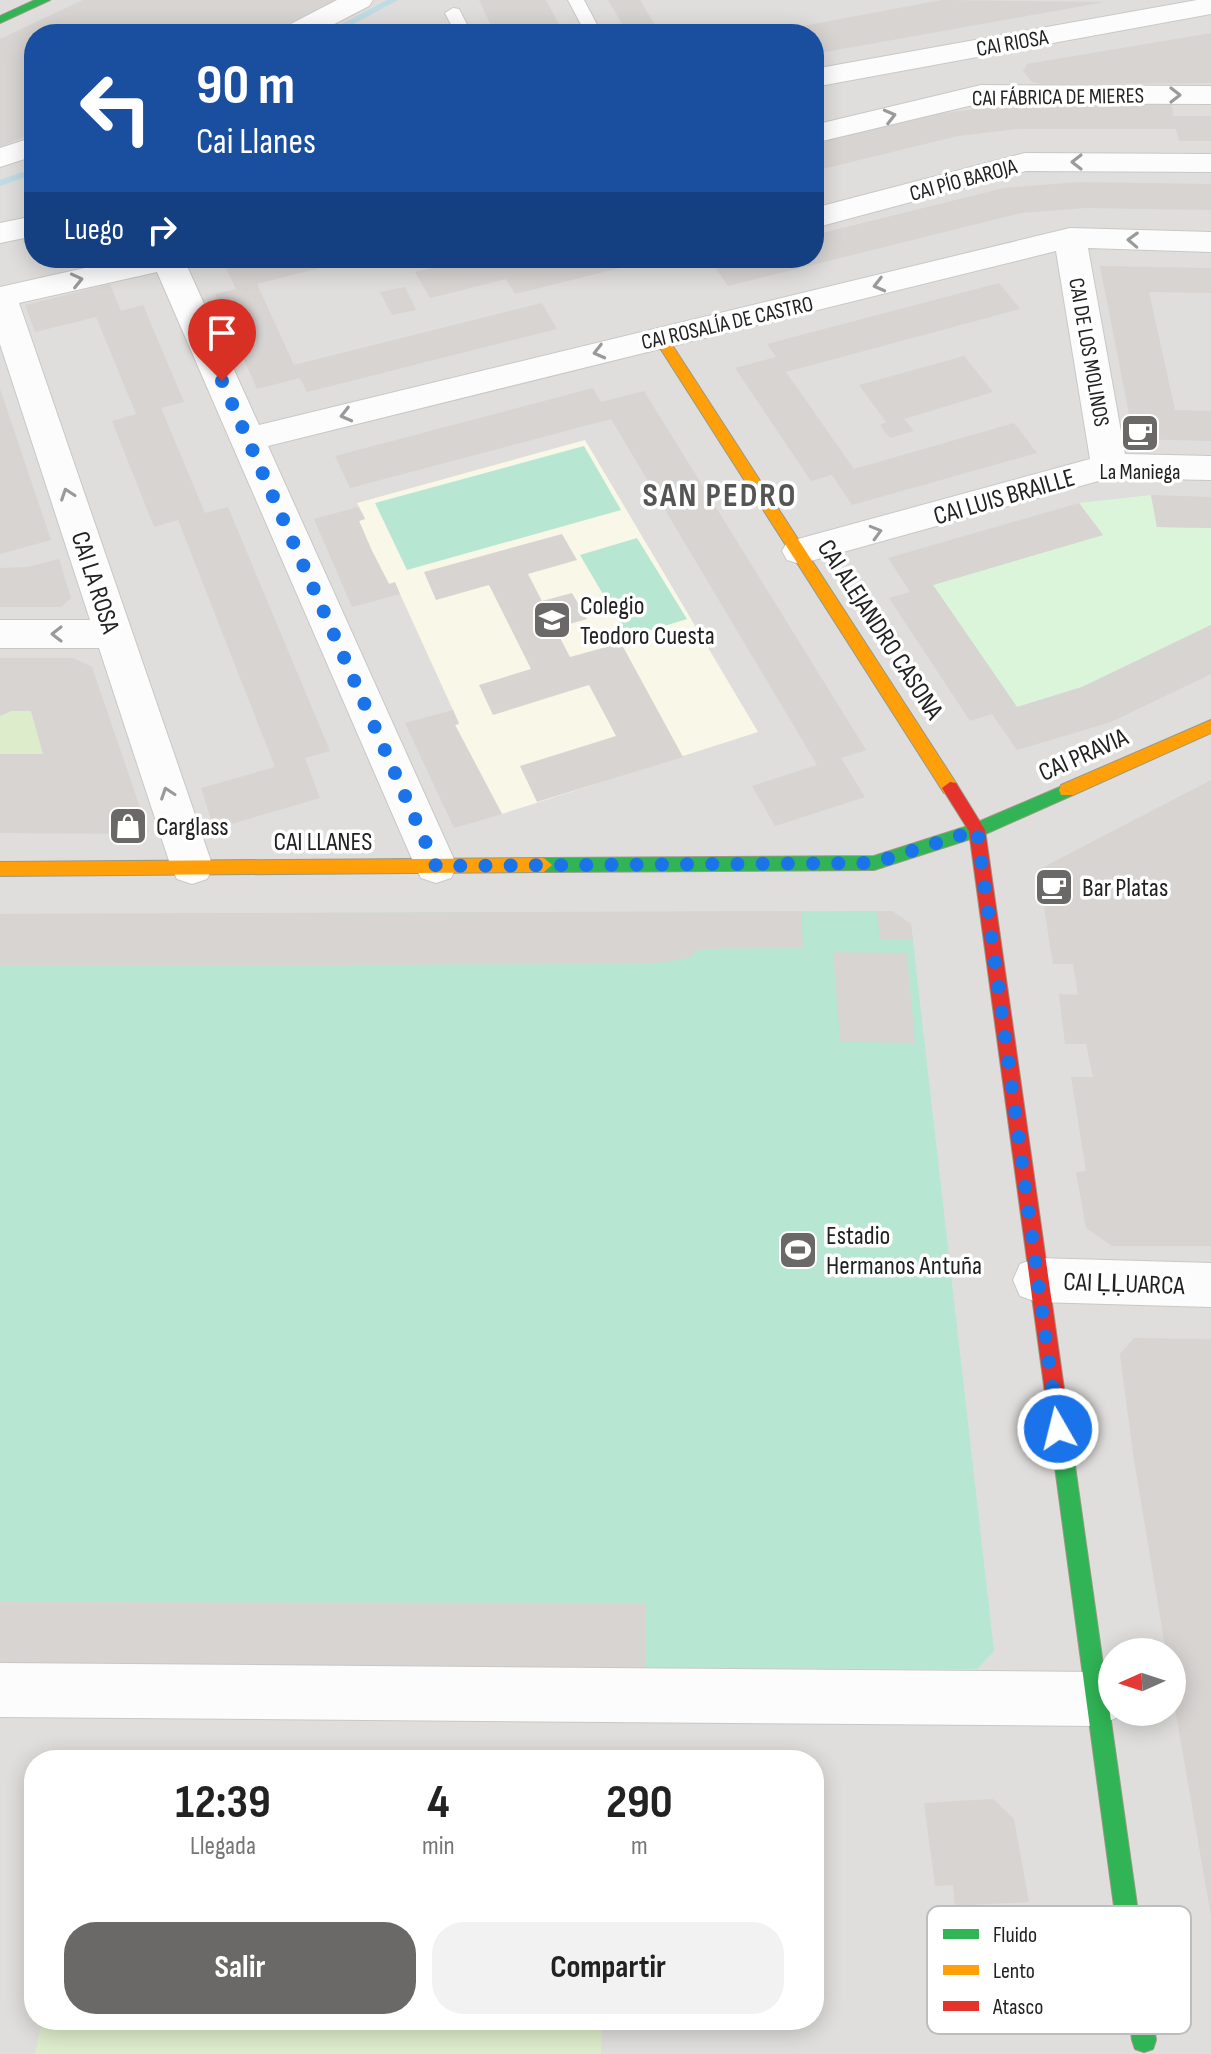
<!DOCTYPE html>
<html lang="es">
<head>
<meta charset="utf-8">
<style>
	body { margin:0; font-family:"Sofia Sans Condensed",sans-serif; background:#f2f2f2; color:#222; height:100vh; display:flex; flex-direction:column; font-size:30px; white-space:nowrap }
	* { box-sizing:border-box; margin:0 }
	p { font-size:26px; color:#767676 }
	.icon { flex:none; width:44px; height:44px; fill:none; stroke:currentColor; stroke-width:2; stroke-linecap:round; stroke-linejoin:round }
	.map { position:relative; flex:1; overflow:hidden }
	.drawer { position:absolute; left:24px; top:1750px; width:800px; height:280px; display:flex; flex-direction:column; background:#fff; border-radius:32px; box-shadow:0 4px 20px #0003 }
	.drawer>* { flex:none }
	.guide { position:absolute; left:24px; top:24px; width:800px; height:244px; border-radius:32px; box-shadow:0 4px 20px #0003; background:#1a4fa0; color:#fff; overflow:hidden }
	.needle { width:52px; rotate:267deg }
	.fabs { position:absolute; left:1098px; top:1638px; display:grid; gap:16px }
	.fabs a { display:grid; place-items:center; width:88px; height:88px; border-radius:50%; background:#fff; box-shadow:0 4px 20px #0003; font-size:40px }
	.pin { position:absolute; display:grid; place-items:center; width:68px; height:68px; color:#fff; margin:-82px -34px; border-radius:50% 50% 50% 0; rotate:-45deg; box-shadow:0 0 8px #0007 }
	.pin .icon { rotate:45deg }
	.me { position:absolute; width:88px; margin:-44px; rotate:352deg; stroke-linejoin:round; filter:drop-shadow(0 0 6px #0008) }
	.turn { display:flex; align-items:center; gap:28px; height:168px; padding:0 40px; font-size:36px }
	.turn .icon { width:104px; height:104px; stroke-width:2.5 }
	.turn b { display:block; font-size:56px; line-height:68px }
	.then { display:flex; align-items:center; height:76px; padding:0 40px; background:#0003; gap:16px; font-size:30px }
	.eta { display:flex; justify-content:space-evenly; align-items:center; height:136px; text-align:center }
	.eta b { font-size:48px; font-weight:700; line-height:56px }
	.button { display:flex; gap:16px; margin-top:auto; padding:16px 40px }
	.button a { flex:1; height:92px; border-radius:32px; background:#6a6968; color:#fff; font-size:32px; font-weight:700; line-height:92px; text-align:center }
	.button a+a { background:#f2f2f2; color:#222 }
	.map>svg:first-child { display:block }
	.residential { fill:#dfdedc; fill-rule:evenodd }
	.education { fill:#f8f7e8 }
	.grass { fill:#ddeccb }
	.park { fill:#daf5da }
	.pitch { fill:#b7e6d2 }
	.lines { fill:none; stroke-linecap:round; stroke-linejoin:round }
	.stream { fill:#bfdbe3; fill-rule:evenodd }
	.building { fill:#d7d4d2 }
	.lane-casing { stroke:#c9c8c7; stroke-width:2 }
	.street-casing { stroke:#c9c8c7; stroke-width:2 }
	.fast-casing { stroke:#999a82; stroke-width:2 }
	.slow-casing { stroke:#999a82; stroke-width:2 }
	.jam-casing { stroke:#999a82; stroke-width:2 }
	.lane { fill:#fdfcfc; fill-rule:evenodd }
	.street { fill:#fdfcfc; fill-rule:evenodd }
	.fast { fill:#30b455; fill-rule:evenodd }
	.slow { fill:#ff9f0a; fill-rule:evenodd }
	.jam { fill:#e5322d; fill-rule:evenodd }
	.oneway { stroke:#9a9a9a }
	.route { stroke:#1a73e8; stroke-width:14; stroke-dasharray:0 25.2 }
	.labels { text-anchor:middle; stroke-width:7; stroke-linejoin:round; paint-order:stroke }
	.far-street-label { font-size:22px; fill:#222; stroke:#fff }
	.far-poi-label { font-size:22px; fill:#222; stroke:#fff }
	.street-label { font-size:26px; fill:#222; stroke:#fff }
	.poi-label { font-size:26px; fill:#222; stroke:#fff; text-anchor:start }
	.district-label { font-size:34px; font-weight:bold; letter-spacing:2px; fill:#555; stroke:#fff }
	.key { fill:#fff; stroke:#bdbdbd; stroke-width:2 }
	.key-label { font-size:22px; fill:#222 }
</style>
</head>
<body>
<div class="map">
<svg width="1211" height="2054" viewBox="0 0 1211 2054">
	<rect width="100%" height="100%" fill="#f0eeeb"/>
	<path class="residential" d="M0 0H1211V2054H0ZM34 34H814V258H34ZM1112 1652H1172V1712H1112ZM34 1760H814V2020H34Z"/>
	<polygon class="education" points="585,440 758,732 502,814 455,725 459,723 453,710 395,583 389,584 372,551 359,521 365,518 357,503"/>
	<g class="grass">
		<polygon points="11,711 31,711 43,754 0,754 0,716"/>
		<polygon points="42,2020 602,2020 601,2054 35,2054"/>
	</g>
	<polygon class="park" points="1151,495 1157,527 1211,528 1211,625 1082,687 1017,707 933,585 1103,535 1079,503"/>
	<g class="pitch">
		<polygon points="584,446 621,510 407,570 375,503"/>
		<polygon points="637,538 687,619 628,637 580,555"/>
		<polygon points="892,911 911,924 994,1651 977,1669 0,1667 0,914"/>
	</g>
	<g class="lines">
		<g class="stream">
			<polygon points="387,0 398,0 335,34 323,34"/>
			<polygon points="34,168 34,174 0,186 0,180"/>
		</g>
	</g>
	<g class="building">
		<polygon points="83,0 336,0 267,34 34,34 34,133 0,147 0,39"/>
		<polygon points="479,0 546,0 564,34 495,34"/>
		<polygon points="608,0 640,0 660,34 628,34"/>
		<polygon points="942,0 1105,2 814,54 814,34 759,34"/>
		<polygon points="1211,33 1211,83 1040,84 1032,82 1023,71 1027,64"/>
		<polygon points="1030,103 1172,104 1173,116 1211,116 1211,141 1179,141 1176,129 1017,129 958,136 814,171 814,142 925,115"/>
		<polygon points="1078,182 1211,184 1211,210 1085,208 1021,213 728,286 711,261 814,258 814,235 1004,188"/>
		<polygon points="249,258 359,258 257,284 294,365 542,303 557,329 307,392 300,378 257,389 215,294 236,289 224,264"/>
		<polygon points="472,258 494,258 499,267 536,258 656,259 515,294 506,279 430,298 415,272"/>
		<polygon points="1100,266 1211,268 1211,293 1149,292 1175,410 1211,411 1211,441 1134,439"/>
		<polygon points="999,283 1020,309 786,372 854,469 1014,423 1037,453 852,505 832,475 811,481 735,368 776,357 767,344"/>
		<polygon points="110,284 121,311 143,305 184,402 161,408 205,513 228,507 330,751 305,758 320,798 214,829 201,788 275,767 178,520 154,527 112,421 136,414 96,317 35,332 25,305"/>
		<polygon points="405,287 416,310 392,315 380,292"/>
		<polygon points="964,356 993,392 904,419 914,431 890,438 880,425 886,422 859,385"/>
		<polygon points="593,388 601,402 644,391 866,750 841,758 865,797 775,826 752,786 817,765 611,419 350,488 335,456"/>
		<polygon points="0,389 51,540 0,554"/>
		<polygon points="1151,495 1211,497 1211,528 1157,527"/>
		<polygon points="1079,503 1103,535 933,585 1017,707 1082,687 1211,625 1211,674 1111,722 1017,750 992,714 970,721 889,598 910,592 888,558"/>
		<polygon points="358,507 365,519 359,521 372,551 389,584 395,582 400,594 352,607 314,519"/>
		<polygon points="562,534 577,560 528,574 542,601 572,593 587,619 555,628 570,657 621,643 683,757 537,802 520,766 616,736 589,685 493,715 479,685 531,669 489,585 436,600 424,572"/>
		<polygon points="59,559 71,598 61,607 0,607 0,568 27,567"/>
		<polygon points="0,658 73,658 92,667 148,831 143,834 0,833 0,754 43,754 31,711 11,711 0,716"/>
		<polygon points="453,710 459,724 455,725 502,814 454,828 405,723"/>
		<polygon points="1211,780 1211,1246 1112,1246 1086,1228 1076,1172 1086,1171 1071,1077 1093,1077 1086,1044 1065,1044 1059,994 1078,995 1073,964 1053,964 1038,870"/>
		<polygon points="801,911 803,948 698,949 689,958 651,964 0,966 0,914"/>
		<polygon points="877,911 892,911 911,924 913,940 880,940"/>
		<polygon points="833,952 907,953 915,1043 840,1042"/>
		<polygon points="1134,1338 1211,1339 1211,1916 1172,1691 1172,1652 1166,1652 1133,1454 1120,1354"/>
		<polygon points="0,1602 645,1603 646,1669 0,1667"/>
		<polygon points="993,1799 1014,1819 1029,1902 955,1906 953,1885 935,1886 924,1803"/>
	</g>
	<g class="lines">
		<defs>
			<g id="lane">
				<polygon points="568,0 584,0 602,34 586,34"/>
				<polygon points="453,8 459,9 472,34 456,34 445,13"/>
			</g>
			<g id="street">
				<polygon points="337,0 373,0 369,6 315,34 279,34 283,28"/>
				<polygon points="1197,0 1211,0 1211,14 814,87 814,69"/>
				<polygon points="981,85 1211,86 1211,104 981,103 814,143 814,125"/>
				<polygon points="34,137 34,156 0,167 0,148"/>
				<polygon points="1025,153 1211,154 1211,172 1026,171 814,228 814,208"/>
				<polygon points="34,216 34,236 0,243 0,223"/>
				<polygon points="1070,228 1211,232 1211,252 1088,248 1125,454 1211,456 1211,480 1109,478 800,564 787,560 782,551 787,542 1090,459 1056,251 268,446 457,866 451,878 436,883 421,878 415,866 157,272 19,303 213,867 207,879 192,884 177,879 171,867 99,648 0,648 0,620 90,620 0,344 0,287 129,258 190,258 186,264 259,425"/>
				<polygon points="1037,1258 1211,1263 1211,1307 1037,1302 1020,1296 1013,1280 1020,1264"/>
				<polygon points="0,1663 1097,1672 1112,1678 1112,1712 1119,1712 1116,1718 1097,1726 0,1717"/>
			</g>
			<g id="fast">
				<polygon points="35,0 50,0 0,23 0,16"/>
				<polygon points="1067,784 1073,785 1075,790 1073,795 983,835 874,870 544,872 536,865 544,858 874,856 971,825"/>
				<polygon points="1063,1442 1070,1445 1073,1452 1156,2040 1153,2049 1144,2052 1135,2049 1132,2040 1053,1452 1056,1445"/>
			</g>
			<g id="slow">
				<polygon points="660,333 665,334 956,783 958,788 956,793 944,793 653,337"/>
				<polygon points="1211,720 1211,733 1073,795 1061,795 1059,790 1061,785"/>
				<polygon points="544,858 552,865 544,872 0,876 0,862"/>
			</g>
			<polygon id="jam" points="950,782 956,783 985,830 1073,1452 1070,1459 1063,1462 1056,1459 1053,1452 969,831 942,788"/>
		</defs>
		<use href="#lane" class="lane-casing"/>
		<use href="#street" class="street-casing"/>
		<use href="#fast" class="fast-casing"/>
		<use href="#slow" class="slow-casing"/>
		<use href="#jam" class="jam-casing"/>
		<use href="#lane" class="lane"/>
		<use href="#street" class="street"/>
		<use href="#fast" class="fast"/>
		<use href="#slow" class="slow"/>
		<use href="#jam" class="jam"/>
	</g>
	<defs><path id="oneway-chevron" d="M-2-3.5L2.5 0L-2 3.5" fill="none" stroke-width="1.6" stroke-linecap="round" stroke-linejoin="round" transform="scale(2)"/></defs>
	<g class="oneway">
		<use href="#oneway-chevron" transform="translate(1175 95)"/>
		<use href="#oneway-chevron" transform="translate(890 116) rotate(-14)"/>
		<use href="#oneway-chevron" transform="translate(1077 162) rotate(-180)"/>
		<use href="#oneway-chevron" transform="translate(1133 240) rotate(-178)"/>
		<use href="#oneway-chevron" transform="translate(77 280) rotate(-13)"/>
		<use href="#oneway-chevron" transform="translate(879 285) rotate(166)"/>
		<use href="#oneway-chevron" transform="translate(599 352) rotate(166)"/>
		<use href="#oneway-chevron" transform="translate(346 415) rotate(166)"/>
		<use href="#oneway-chevron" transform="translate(67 494) rotate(-109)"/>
		<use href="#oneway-chevron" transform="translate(876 532) rotate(-16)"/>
		<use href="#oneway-chevron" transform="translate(57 634) rotate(-180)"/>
		<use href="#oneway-chevron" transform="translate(167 793) rotate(-109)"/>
	</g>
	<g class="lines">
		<polyline class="route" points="222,381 436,866 874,863 977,830 1058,1429"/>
	</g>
	<defs>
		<symbol id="cafe-square" viewBox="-11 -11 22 22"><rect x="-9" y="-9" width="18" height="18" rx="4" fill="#6a6968" stroke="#fff"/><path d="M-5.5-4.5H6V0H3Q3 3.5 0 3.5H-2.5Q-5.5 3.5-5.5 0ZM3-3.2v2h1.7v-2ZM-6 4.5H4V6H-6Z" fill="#fff"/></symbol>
		<symbol id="school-square" viewBox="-11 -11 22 22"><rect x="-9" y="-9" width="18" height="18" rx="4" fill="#6a6968" stroke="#fff"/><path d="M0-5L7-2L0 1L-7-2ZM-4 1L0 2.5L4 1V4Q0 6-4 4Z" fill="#fff"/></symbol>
		<symbol id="shop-square" viewBox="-11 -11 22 22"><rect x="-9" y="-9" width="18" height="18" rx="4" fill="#6a6968" stroke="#fff"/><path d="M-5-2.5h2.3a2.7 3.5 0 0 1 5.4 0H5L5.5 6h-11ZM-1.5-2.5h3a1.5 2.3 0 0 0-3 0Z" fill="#fff"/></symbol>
		<symbol id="stadium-square" viewBox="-11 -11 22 22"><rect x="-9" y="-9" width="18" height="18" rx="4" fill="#6a6968" stroke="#fff"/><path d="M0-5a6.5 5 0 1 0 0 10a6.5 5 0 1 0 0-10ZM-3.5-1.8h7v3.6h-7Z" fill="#fff"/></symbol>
	</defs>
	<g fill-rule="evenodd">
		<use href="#cafe-square" x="1118" y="411" width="44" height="44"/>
		<use href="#school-square" x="530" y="598" width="44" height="44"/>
		<use href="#shop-square" x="106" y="804" width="44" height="44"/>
		<use href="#cafe-square" x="1032" y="865" width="44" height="44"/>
		<use href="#stadium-square" x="776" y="1228" width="44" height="44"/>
	</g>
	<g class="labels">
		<g class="far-street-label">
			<text transform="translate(1012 42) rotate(-10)" y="8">CAI RIOSA</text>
			<text transform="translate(1058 96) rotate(-1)" y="8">CAI FÁBRICA DE MIERES</text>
			<text transform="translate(963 179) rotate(-15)" y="8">CAI PÍO BAROJA</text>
			<text transform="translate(727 322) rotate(-13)" y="8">CAI ROSALÍA DE CASTRO</text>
			<text transform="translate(1090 352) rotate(80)" y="8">CAI DE LOS MOLINOS</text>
		</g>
		<g class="far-poi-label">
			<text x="1140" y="479">La Maniega</text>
		</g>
		<g class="street-label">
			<text transform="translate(1004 496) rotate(-16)" y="9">CAI LUIS BRAILLE</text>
			<text transform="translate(96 582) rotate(72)" y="9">CAI LA ROSA</text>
			<text transform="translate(881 629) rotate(57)" y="9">CAI ALEJANDRO CASONA</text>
			<text transform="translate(1083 754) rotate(-24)" y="9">CAI PRAVIA</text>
			<text x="323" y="850">CAI LLANES</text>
			<text transform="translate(1124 1283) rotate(2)" y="9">CAI ḶḶUARCA</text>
		</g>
		<g class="poi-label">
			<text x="580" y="614">Colegio<tspan x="580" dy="30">Teodoro Cuesta</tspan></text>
			<text x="156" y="835">Carglass</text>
			<text x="1082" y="896">Bar Platas</text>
			<text x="826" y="1244">Estadio<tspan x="826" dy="30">Hermanos Antuña</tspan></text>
		</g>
		<g class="district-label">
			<text x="720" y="506">SAN PEDRO</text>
		</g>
	</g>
	<rect x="927" y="1906" width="264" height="128" rx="12" class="key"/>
	<rect x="943" y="1929" width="36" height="10" fill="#30b455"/>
	<rect x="943" y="1965" width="36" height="10" fill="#ff9f0a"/>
	<rect x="943" y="2001" width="36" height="10" fill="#e5322d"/>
	<g class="key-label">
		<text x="993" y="1942">Fluido</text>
		<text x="993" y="1978">Lento</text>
		<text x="993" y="2014">Atasco</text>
	</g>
</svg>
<div class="fabs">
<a><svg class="needle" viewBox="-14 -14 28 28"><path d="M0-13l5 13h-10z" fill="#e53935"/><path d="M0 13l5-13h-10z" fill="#767676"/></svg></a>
</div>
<div class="pin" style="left:222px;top:381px;background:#d93025"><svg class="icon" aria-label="arrive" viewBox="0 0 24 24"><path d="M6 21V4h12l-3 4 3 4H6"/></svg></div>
<svg class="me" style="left:1058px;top:1429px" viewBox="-20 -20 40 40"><circle r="17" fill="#1a73e8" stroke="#fff" stroke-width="3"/><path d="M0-11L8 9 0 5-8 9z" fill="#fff"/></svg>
<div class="guide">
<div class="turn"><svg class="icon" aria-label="left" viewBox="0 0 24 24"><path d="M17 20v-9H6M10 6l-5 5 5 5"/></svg><div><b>90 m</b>Cai Llanes</div></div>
<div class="then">Luego<svg class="icon" aria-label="right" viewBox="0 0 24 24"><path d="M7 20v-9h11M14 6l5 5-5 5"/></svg></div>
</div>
<section class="drawer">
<div class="eta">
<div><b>12:39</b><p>Llegada</p></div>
<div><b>4</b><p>min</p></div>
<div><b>290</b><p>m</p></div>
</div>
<div class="button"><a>Salir</a><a>Compartir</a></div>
</section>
</div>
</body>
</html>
